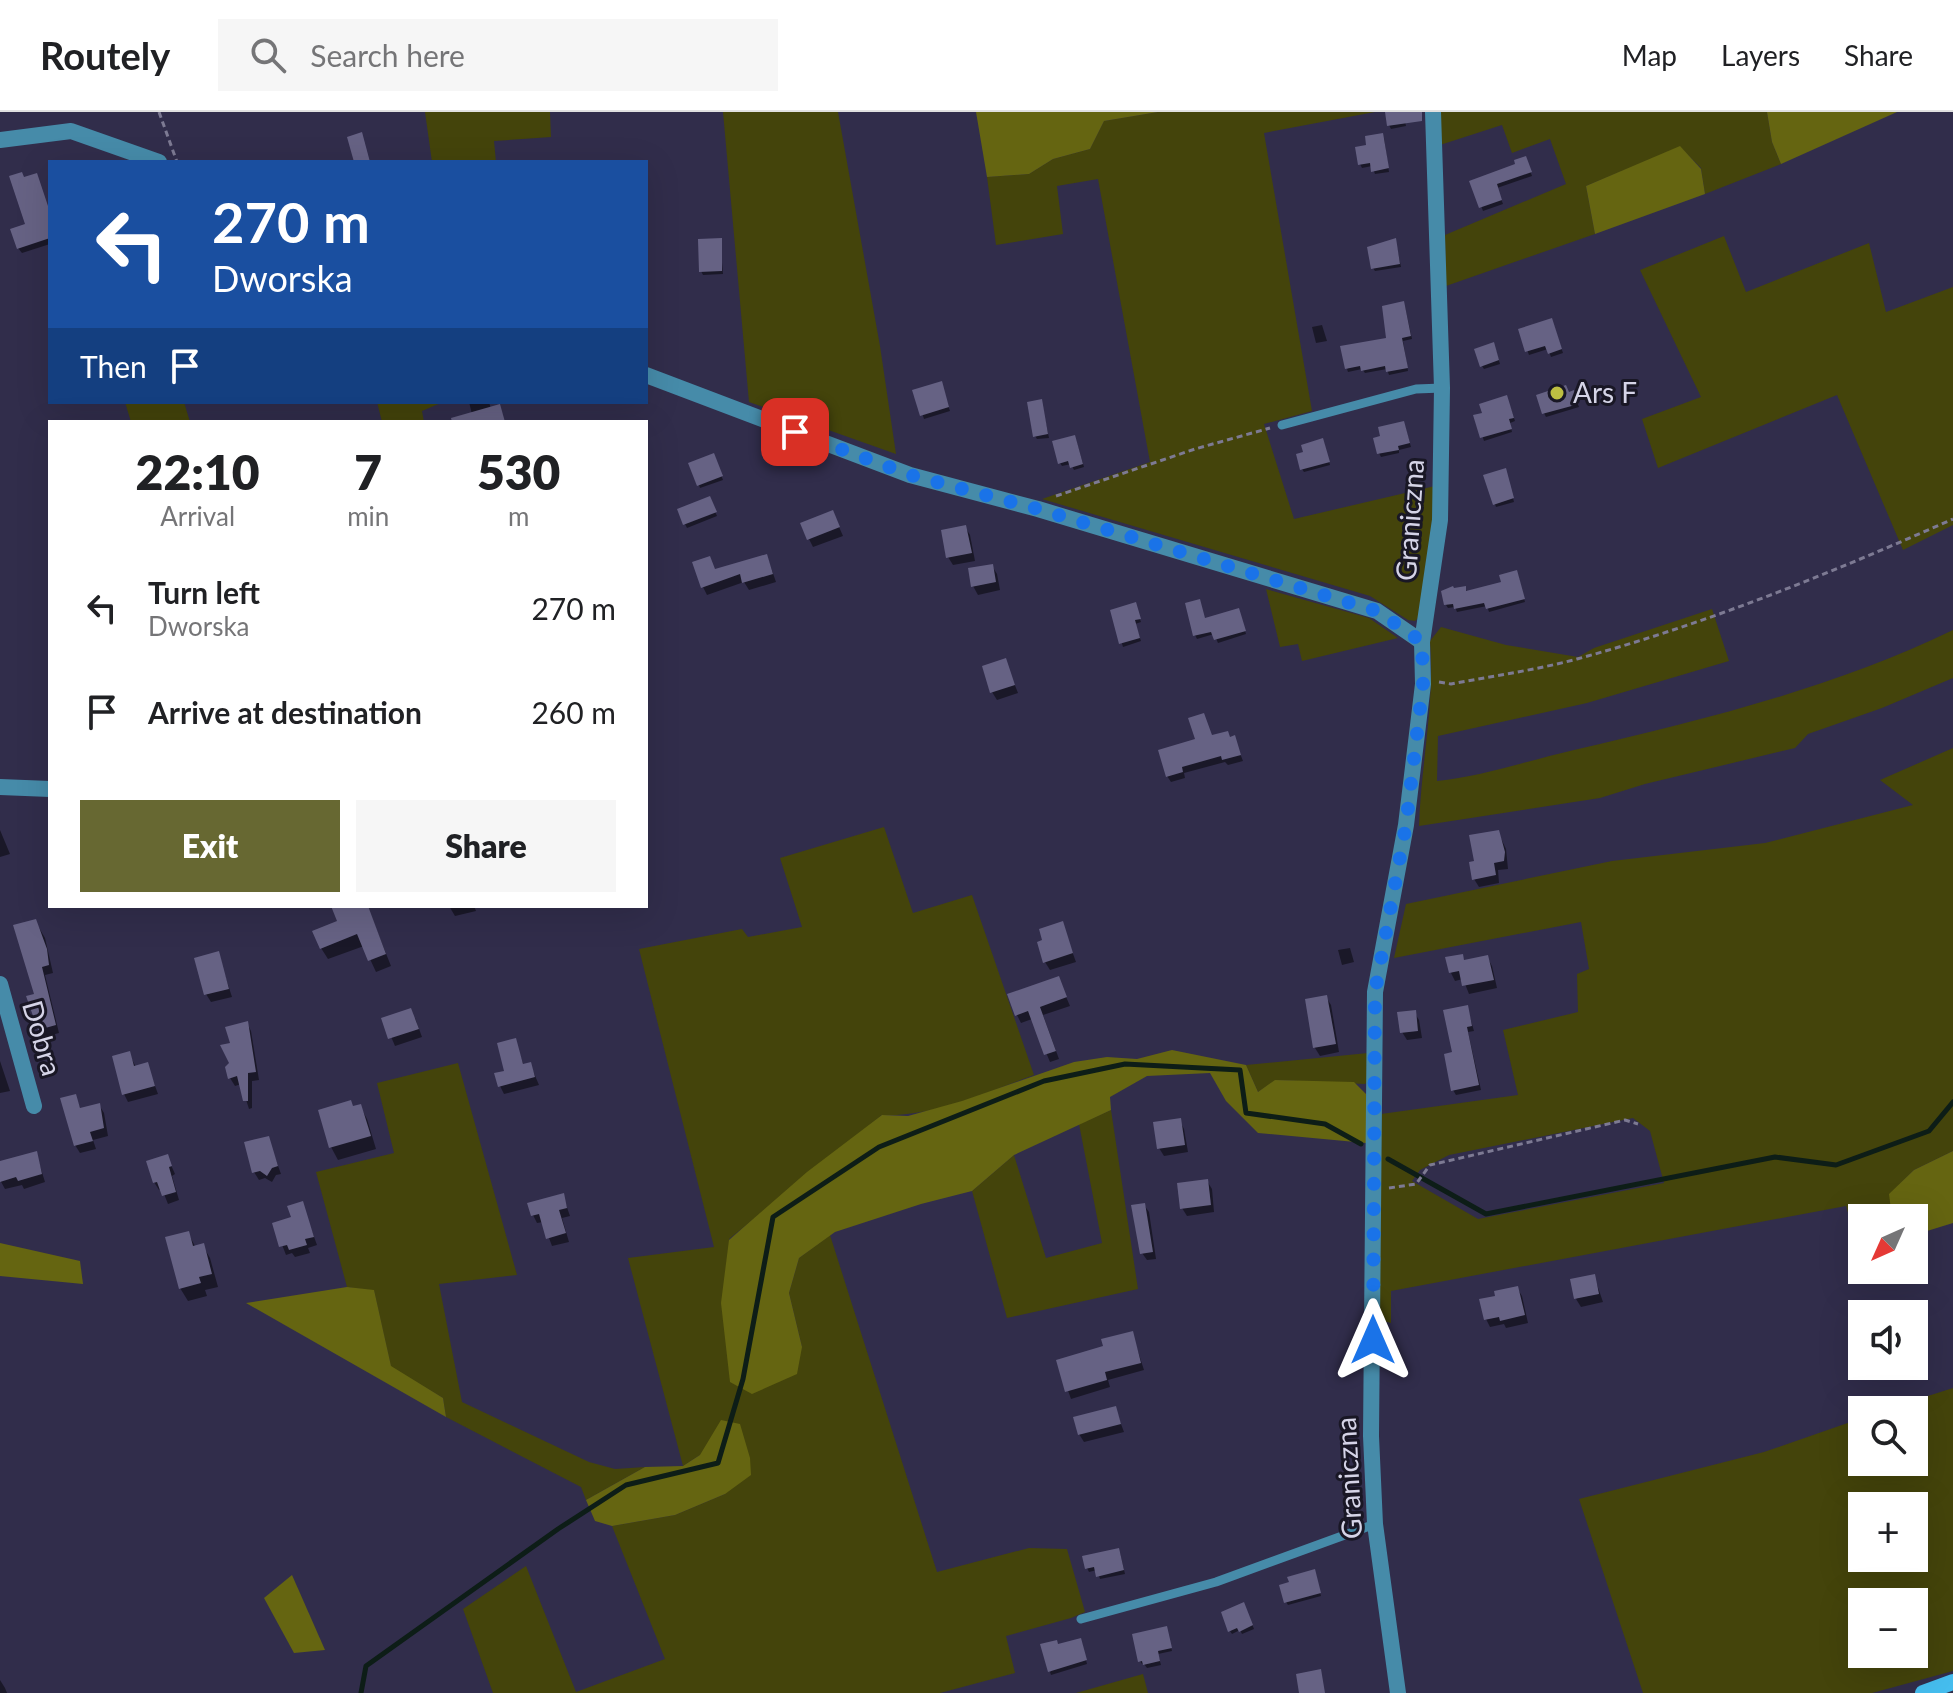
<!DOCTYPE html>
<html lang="en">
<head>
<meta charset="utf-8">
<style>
	body { margin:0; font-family:Lato,sans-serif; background:#f6f6f6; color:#202124; height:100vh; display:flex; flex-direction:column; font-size:30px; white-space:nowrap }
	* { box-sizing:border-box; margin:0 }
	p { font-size:26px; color:#757577 }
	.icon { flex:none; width:44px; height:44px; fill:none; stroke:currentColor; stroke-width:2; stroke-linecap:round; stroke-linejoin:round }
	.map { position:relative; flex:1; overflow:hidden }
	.details { position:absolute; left:48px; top:308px; width:600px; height:488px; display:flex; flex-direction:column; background:#fff; border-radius:0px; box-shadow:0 8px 32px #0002 }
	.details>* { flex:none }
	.banner { position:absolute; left:48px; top:48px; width:600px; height:244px; border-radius:0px; box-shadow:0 8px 32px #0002; background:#1a4fa0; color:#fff; overflow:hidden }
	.needle { width:52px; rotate:225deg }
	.buttons { position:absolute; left:1848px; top:1092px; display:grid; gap:16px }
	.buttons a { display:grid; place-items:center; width:80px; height:80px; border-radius:0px; background:#fff; box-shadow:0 8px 32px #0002; font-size:40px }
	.pin { position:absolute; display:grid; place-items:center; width:68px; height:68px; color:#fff; margin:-34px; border-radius:16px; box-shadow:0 4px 12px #0006 }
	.me { position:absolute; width:88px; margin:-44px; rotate:0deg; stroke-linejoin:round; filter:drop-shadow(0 0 6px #0008) }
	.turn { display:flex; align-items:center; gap:28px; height:168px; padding:0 32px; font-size:36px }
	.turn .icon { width:104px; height:104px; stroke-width:2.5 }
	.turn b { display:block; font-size:56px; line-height:68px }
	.then { display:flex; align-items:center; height:76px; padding:0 32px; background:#0003; gap:16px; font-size:30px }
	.eta { display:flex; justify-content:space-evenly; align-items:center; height:136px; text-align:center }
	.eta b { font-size:48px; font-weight:800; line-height:56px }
	.button { display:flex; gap:16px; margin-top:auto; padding:16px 32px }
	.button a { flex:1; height:92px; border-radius:0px; background:#676832; color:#fff; font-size:32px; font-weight:800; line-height:92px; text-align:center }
	.button a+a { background:#f6f6f6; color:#202124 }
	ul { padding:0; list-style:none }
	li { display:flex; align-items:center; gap:24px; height:104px; padding:0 32px }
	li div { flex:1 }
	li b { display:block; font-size:30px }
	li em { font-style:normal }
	header { display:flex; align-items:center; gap:48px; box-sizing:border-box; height:112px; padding:0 40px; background:#fff; border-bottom:2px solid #e0e0e0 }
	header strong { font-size:38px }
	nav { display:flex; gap:44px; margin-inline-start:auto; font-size:28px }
	.search { width:560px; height:72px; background:#f6f6f6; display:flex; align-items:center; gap:20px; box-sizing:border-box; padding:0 28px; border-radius:0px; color:#757577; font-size:30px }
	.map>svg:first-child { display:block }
	.green { fill:#44440b; fill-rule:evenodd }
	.forest { fill:#656511 }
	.shadow { fill:#0007 }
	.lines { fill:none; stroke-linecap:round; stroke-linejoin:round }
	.stream { stroke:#0d1d17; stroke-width:5 }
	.building { fill:#666284 }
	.path { stroke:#7d7a93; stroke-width:3; stroke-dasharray:6 4; stroke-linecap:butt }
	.service { stroke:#468ba9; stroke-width:9 }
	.minor { stroke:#468ba9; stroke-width:16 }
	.secondary { stroke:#45bdee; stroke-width:16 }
	.route { stroke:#1a73e8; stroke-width:14; stroke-dasharray:0 25.2 }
	.poi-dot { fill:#bebf42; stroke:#191725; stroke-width:3 }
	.labels { text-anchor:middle; stroke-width:6; stroke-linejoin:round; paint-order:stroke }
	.poi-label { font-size:28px; fill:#d5d4e7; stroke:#191725; text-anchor:start }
	.street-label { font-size:28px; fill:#d5d4e7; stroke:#191725 }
</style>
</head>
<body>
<header>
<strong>Routely</strong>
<div class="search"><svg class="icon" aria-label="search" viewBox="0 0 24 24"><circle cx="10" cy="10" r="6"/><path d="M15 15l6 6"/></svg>Search here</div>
<nav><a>Map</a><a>Layers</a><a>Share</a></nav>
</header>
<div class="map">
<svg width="1953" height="1581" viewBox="0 0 1953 1581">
	<rect width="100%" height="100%" fill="#312d4b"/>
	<g class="green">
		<polygon points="425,0 550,0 551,25 494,29 496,50 432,50"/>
		<polygon points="723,0 838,0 880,234 896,342 749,290"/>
		<polygon points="1158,0 1375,0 1264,21 1312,299 1264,312 1294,407 1435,374 1424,500 1415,509 1408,508 1370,484 1042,387 1150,350 1098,67 1057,74 1063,122 996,133 987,65 1029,62 1053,47 1090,37 1104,9"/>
		<polygon points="1438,0 1767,0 1772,30 1781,52 1705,82 1701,56 1680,35 1586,74 1595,122 1446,174 1445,123 1566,72 1550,27 1512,41 1502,13 1440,33"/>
		<polygon points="1724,124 1746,180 1869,131 1886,200 1953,175 1953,413 1903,438 1837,283 1658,356 1642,307 1701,285 1640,158"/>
		<polygon points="125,290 184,290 190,310 131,310"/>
		<polygon points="377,290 443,290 422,299 424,310 382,310"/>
		<polygon points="1266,477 1369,506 1398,526 1302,549 1298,532 1280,535"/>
		<path d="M1712 497 1729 549 1587 591 1438 624 1437 669C1480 665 1530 648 1574 638 1703 608 1833 576 1953 518V566L1882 596 1808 622 1795 636 1645 672 1600 686 1419 714C1421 653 1435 591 1430 529L1441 515 1506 533 1578 545 1594 536Z"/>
		<path d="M1953 636V1039L1914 1058 1890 1082 1892 1106H1862V1139L1860 1140 1846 1094 1391 1179V1211L1379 1208 1381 1002 1518 983 1503 918 1578 900 1577 862 1589 857 1581 810 1394 846 1406 792 1612 749 1765 731 1913 693 1880 668ZM1633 1006 1650 1019 1664 1071 1478 1107 1412 1069 1420 1058 1449 1043Z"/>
		<path d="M884 715 913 801 972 783 1034 963C985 981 934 1005 882 1003L729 1127 802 1235 789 1181 799 1146 830 1123 937 1460 1029 1436 1067 1437 1085 1500 1071 1506 1006 1524 1015 1561 940 1581H493L463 1497 526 1454 576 1580 665 1547 612 1414 675 1403 725 1382 700 1343 683 1354 628 1146 714 1135 639 837 742 817 748 825 802 815 780 746Z"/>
		<polygon points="1368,941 1368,969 1365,972 1276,968 1258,980 1246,953"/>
		<polygon points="458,951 517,1163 439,1172 462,1290 589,1350 615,1357 645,1355 586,1388 581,1375 446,1305 443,1286 391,1255 374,1179 347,1175 316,1060 394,1041 377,971"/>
		<polygon points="1111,998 1138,1177 1007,1206 972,1079 1014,1043 1046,1146 1102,1131 1079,1012"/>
		<path d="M1953 1276V1559L1872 1581H1643L1579 1387 1764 1340 1862 1306V1350H1914V1298H1884ZM1862 1394H1914V1446H1862ZM1914 1490V1542H1862V1490Z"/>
		<polygon points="1143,1562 1148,1581 1076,1581"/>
	</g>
	<g class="forest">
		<polygon points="976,0 1158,0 1104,9 1090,37 1053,47 1029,62 987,65"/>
		<polygon points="1767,0 1897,0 1781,52 1772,30"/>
		<polygon points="1680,34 1701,57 1705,82 1595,122 1586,74"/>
		<polygon points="1172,938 1246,953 1258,980 1275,968 1354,970 1366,982 1366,1031 1258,1021 1226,989 1210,961 1147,964 1110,985 1111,998 1014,1043 972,1079 921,1092 835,1120 799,1146 789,1181 802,1235 797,1262 752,1282 730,1270 721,1191 729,1128 807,1060 882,1003 908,1004 962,989 1074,950 1107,945 1137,947"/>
		<polygon points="1953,1039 1953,1111 1914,1123 1914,1106 1892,1106 1889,1082 1914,1058"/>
		<polygon points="0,1131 80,1149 83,1172 0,1164"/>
		<polygon points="347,1175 374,1178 391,1254 443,1286 446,1305 246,1191"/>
		<polygon points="721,1308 740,1312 750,1346 751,1363 725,1382 675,1403 612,1414 595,1409 586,1388 645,1355 683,1354 700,1343"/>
		<polygon points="292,1463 325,1538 294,1541 264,1486"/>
	</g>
	<g class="shadow">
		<polygon points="1393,0 1403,0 1406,14 1391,17 1389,13"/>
		<polygon points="1384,26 1389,60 1375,62 1372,54 1362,56 1360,52"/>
		<polygon points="1527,50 1532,64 1497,76 1503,92 1483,99 1472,70"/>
		<polygon points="50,102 50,132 22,141 18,136"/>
		<polygon points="720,128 723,162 703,163 701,159"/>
		<polygon points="1396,131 1401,155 1375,159 1373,156"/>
		<polygon points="1405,195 1412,227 1403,229 1408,259 1389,263 1387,257 1365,261 1362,257 1348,260 1347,257 1389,227"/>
		<polygon points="1553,211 1563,241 1551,245 1548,237 1529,243 1520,218"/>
		<polygon points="1322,213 1327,229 1316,231 1312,215"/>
		<polygon points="1495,236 1500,252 1484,257 1482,254"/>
		<polygon points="942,275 950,299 924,307 915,279"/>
		<polygon points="1569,282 1575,284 1579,295 1546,305 1544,301"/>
		<polygon points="1041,289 1049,326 1037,327 1035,324"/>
		<polygon points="1508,289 1515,309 1510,311 1512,320 1484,329 1476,305"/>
		<polygon points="469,290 489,290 491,297 504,310 474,310"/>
		<polygon points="1405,314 1411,335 1399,338 1399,341 1381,345 1379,341"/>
		<polygon points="1076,328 1084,355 1074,358 1071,352 1062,354 1060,351"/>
		<polygon points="1324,331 1330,353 1304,360 1302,357"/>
		<polygon points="715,346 723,368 700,376 699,373"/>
		<polygon points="1507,362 1514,390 1496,395 1495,392"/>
		<polygon points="711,390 717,404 687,416 685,412"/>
		<polygon points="836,408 843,424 813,435 809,427"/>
		<polygon points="965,415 970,423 975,449 953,453 948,445"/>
		<polygon points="767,444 776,470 749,478 744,470 707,483 703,475 716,459"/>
		<polygon points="992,454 997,462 1000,478 978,483 973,474"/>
		<polygon points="1518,463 1525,490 1489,500 1487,494 1457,500 1455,495 1448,496 1446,493 1465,476 1467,480 1504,471"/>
		<polygon points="1136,496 1141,510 1135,512 1141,529 1123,535 1112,499"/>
		<polygon points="1240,502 1246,522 1218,531 1214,522 1197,527 1195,523 1205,508"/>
		<polygon points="1005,548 1018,581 997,588 992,580"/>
		<polygon points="1212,625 1234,626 1243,649 1228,653 1225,650 1184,661 1185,666 1171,670 1167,664"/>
		<polygon points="0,718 10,742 0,745"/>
		<polygon points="1498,720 1506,737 1508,757 1498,758 1499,771 1479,775 1474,767 1476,751"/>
		<polygon points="333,794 367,794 391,854 376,860 364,834 328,847 321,836 339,810"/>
		<polygon points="449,794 474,794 476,799 455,804"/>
		<polygon points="35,809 45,826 53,861 45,863 59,921 44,925 35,909"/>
		<polygon points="1062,812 1076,850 1050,858 1045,850"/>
		<polygon points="1350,836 1354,850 1342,853 1338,838"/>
		<polygon points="218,842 232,885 211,890 206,882"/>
		<polygon points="1462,844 1465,850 1487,845 1492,854 1497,876 1469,882 1463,867 1455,869 1451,861"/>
		<polygon points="1058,866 1070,894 1043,903 1059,947 1050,950 1032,907 1021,911 1017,903"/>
		<polygon points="1326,885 1331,893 1339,940 1320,944 1315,936 1307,888"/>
		<polygon points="1467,895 1474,919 1468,920 1481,978 1456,983 1453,978 1454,942"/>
		<polygon points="1414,900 1419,908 1422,926 1407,928 1402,920"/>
		<polygon points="415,906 422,925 395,934 384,908"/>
		<polygon points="247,911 251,919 259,968 252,969 252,996 249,997 241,972 235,974 230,966 232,933"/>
		<polygon points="515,929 524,954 530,952 539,973 504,982 500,974"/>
		<polygon points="129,942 136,955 147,952 158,982 128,990 124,982"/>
		<polygon points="0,949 10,979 0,981"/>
		<polygon points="75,984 81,998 99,993 104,1001 108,1024 93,1028 96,1037 80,1041 75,1033"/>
		<polygon points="360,994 367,1007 376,1037 338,1048 331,1035 320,999"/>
		<polygon points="1180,1009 1184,1017 1188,1040 1164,1044 1159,1036"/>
		<polygon points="268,1026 281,1062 276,1063 272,1070 265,1066 259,1068 254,1060"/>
		<polygon points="36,1041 45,1070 24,1077 22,1073 5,1077 0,1068 0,1051"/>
		<polygon points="167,1044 175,1062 172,1064 179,1088 168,1092 162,1077 159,1078 154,1070"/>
		<polygon points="1207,1069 1212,1077 1214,1100 1187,1104 1182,1096"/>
		<polygon points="563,1084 570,1104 562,1106 569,1130 552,1134 543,1110 537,1111 533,1103"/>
		<polygon points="302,1092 317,1133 308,1136 310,1141 295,1145 292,1141 286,1143 274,1112 293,1106"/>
		<polygon points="1144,1093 1149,1100 1156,1147 1147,1148 1142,1141"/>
		<polygon points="188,1121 195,1134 203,1134 210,1146 218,1175 205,1178 207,1184 188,1189 180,1176"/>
		<polygon points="1594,1164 1603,1190 1581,1195 1576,1187"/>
		<polygon points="1517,1176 1522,1184 1528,1211 1506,1216 1504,1212 1490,1215 1486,1207"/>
		<polygon points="1132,1221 1144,1258 1108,1268 1110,1275 1071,1287 1058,1250 1105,1236"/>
		<polygon points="1115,1296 1124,1320 1084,1330 1079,1322"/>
		<polygon points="1120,1441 1125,1462 1100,1467 1097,1458 1089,1460 1087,1456"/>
		<polygon points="1316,1463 1321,1484 1288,1493 1286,1490"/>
		<polygon points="1898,1481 1901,1490 1888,1490 1886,1483"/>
		<polygon points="1245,1495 1254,1517 1242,1522 1240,1518 1232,1522 1230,1519"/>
		<polygon points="1167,1519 1172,1539 1158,1542 1161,1553 1147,1556 1144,1552 1142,1552 1140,1549"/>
		<polygon points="1082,1531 1087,1552 1051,1563 1050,1560"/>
		<polygon points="0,1568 5,1576 7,1581 0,1581"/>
	</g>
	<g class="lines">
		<g class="stream">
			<polyline points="1388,1047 1486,1102 1775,1045 1836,1053 1929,1019 1953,990"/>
			<polyline points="361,1581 366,1554 558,1417 626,1373 718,1351 743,1267 773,1105 879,1035 1044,969 1125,952 1240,958 1246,1001 1325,1012 1361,1032"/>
		</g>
	</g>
	<g class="building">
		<polygon points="1385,0 1422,0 1422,9 1387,14"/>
		<polygon points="362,20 370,50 354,50 347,25"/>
		<polygon points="1383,21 1389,56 1371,60 1370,51 1358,53 1355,35 1366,33 1365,24"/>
		<polygon points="1526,44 1532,60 1497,72 1502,88 1479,96 1469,69 1515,52 1514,48"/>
		<polygon points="22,60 24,65 37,61 50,100 50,126 17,137 10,117 25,112 9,64"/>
		<polygon points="722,126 722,159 699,160 698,127"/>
		<polygon points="1396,126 1400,152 1371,157 1367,135"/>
		<polygon points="1404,189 1411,224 1402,226 1408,256 1386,260 1385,254 1361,259 1360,254 1345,257 1340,234 1386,226 1382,194"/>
		<polygon points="1552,206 1562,237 1548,242 1545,234 1525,240 1518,217"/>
		<polygon points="1494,230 1499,248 1480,255 1474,237"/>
		<polygon points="942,269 949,295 920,304 912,278"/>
		<polygon points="1566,273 1569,280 1574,278 1579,292 1542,302 1536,283"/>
		<polygon points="1507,283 1514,306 1509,307 1512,317 1480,326 1473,303 1482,301 1479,292"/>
		<polygon points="1042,287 1048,322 1033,325 1027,290"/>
		<polygon points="500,292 505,310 452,310 451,306"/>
		<polygon points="1404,309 1410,331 1398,334 1399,338 1377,342 1373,326 1380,324 1378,315"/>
		<polygon points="1075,323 1083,352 1070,356 1068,349 1058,352 1052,329"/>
		<polygon points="1323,326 1330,350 1300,358 1296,342 1303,340 1301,333"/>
		<polygon points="714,341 723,364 697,374 688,351"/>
		<polygon points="1506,356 1514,386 1493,393 1483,363"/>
		<polygon points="710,384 717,400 683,413 677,397"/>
		<polygon points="833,398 840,415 807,428 800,411"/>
		<polygon points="966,413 972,441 946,446 941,418"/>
		<polygon points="767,442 773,462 742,471 740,462 701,476 692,450 710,444 715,457"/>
		<polygon points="993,452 996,470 971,475 968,456"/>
		<polygon points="1517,458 1525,487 1486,497 1484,491 1454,497 1453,492 1444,493 1441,479 1453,474 1454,476 1466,474 1466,479 1501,470 1499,463"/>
		<polygon points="1200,487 1205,506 1239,496 1246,519 1214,528 1211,520 1193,524 1185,491"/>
		<polygon points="1136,490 1141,507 1135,508 1140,526 1119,532 1110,498"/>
		<polygon points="1006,546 1015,573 990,581 982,554"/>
		<polygon points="1204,601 1212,623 1228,619 1230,625 1235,623 1241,643 1222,648 1221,644 1182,655 1183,660 1166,665 1158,638 1195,627 1188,606"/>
		<polygon points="1499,718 1505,740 1504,749 1494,751 1496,763 1472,768 1469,750 1474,749 1469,723"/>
		<polygon points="331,794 368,794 386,842 368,849 357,822 320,837 312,819 337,809"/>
		<polygon points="36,807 47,837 49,853 42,855 56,913 38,918 26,884 34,882 13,813"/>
		<polygon points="1063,809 1073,841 1043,851 1037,830 1042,828 1039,817"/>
		<polygon points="219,839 229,877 204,883 194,846"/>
		<polygon points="1463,842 1464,848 1488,843 1494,868 1462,874 1459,859 1449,861 1445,845"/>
		<polygon points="1059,864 1067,885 1040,895 1056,939 1044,943 1028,899 1015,904 1007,882"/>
		<polygon points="1327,883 1336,932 1313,936 1305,887"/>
		<polygon points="1468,893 1472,914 1467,915 1479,973 1451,979 1444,942 1452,940 1443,898"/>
		<polygon points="411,896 419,917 388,927 381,906"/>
		<polygon points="1416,898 1418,919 1400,921 1397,900"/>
		<polygon points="248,909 256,960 248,961 248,989 243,989 237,964 228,967 225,955 229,951 220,933 230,931 225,915"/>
		<polygon points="516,926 523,952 531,950 535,965 498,975 494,961 504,959 497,931"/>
		<polygon points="130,939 134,954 148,950 155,974 122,983 112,944"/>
		<polygon points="76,982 80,996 100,991 104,1016 90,1020 93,1029 74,1034 60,986"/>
		<polygon points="351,988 353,994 361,992 371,1024 329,1036 318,998"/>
		<polygon points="1181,1006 1185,1033 1157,1037 1153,1010"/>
		<polygon points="269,1024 278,1054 272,1056 267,1064 260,1059 252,1061 244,1030"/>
		<polygon points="37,1039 42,1062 18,1069 16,1065 0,1070 0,1049"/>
		<polygon points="168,1042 172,1054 169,1055 176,1080 162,1084 157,1070 153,1071 146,1049"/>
		<polygon points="1208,1067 1211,1093 1180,1097 1177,1071"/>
		<polygon points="564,1081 567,1096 559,1098 566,1121 546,1127 539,1102 531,1104 527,1091"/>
		<polygon points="303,1089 314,1125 305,1127 307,1133 289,1138 287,1133 279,1135 272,1111 291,1105 287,1094"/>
		<polygon points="1145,1091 1153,1140 1140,1142 1131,1093"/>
		<polygon points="189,1119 193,1134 204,1131 212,1162 199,1165 201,1171 179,1177 165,1125"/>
		<polygon points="1595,1162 1599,1182 1574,1187 1570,1167"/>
		<polygon points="1518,1174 1525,1203 1500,1209 1499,1205 1484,1208 1479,1187 1495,1184 1494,1179"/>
		<polygon points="1133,1219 1141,1251 1105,1260 1107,1268 1065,1280 1056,1248 1103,1234 1101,1227"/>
		<polygon points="1116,1294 1121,1312 1078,1323 1073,1305"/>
		<polygon points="1119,1436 1124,1458 1096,1465 1094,1455 1085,1457 1082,1444"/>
		<polygon points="1315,1457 1321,1481 1284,1491 1279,1473 1289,1470 1287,1465"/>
		<polygon points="1244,1490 1253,1513 1239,1520 1237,1516 1228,1520 1221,1500"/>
		<polygon points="1167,1514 1172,1536 1158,1539 1160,1549 1143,1553 1142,1549 1138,1550 1132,1522"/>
		<polygon points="1081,1526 1087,1548 1048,1560 1040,1532 1057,1528 1058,1532"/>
		<polygon points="1321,1557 1325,1581 1299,1581 1296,1562"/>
	</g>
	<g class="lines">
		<g class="path">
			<polyline points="159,0 177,50"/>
			<polyline points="1056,384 1195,337 1270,316"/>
			<path d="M1439 570 1451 572C1493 564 1536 558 1577 547 1706 512 1831 461 1953 407"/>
			<polyline points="1389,1076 1416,1072 1430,1053 1625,1008 1638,1012"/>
		</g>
		<g class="service">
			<polyline points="1282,313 1416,277 1442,276"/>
			<polyline points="1081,1507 1216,1470 1375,1412"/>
		</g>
		<g class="minor">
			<polyline points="0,28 71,19 159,50"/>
			<polyline points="646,263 910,363 1038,397 1377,499 1422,530"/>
			<polyline points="0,675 50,677"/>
			<polyline points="0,872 34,994"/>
			<polyline points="1398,1581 1375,1412 1371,1324 1375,880 1406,713 1423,572 1422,530 1440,408 1442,276 1433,0"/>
		</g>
		<polyline class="secondary" points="1923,1581 1953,1570"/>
	</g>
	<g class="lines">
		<polyline class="route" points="795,320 910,363 1038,397 1377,499 1422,530 1423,572 1406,713 1375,880 1373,1228"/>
	</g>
	<circle class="poi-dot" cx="1557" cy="281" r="8"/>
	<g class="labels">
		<g class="poi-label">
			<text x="1573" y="291">Ars F</text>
		</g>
		<g class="street-label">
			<text transform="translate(1410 408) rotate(-86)" y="10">Graniczna</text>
			<text transform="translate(42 926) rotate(74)" y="10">Dobra</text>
			<text transform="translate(1349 1366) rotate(-93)" y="10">Graniczna</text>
		</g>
	</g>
</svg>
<div class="buttons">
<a><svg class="needle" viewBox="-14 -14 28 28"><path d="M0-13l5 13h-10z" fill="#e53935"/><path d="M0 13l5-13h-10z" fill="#757577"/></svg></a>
<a><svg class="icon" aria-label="sound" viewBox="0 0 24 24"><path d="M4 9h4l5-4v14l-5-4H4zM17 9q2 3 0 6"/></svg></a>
<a><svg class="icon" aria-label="search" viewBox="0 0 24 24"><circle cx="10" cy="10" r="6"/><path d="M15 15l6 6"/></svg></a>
<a>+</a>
<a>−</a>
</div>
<div class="pin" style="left:795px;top:320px;background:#d93025"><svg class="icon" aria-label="arrive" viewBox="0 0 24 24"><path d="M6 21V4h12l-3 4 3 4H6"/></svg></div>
<svg class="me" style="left:1373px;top:1228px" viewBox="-20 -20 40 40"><path d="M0-17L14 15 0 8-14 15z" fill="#1a73e8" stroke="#fff" stroke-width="4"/></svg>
<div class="banner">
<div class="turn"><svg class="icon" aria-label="left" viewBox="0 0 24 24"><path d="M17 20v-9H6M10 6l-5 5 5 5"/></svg><div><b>270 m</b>Dworska</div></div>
<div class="then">Then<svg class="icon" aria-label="arrive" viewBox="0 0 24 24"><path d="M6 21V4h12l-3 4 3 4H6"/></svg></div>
</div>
<section class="details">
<div class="eta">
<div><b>22:10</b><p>Arrival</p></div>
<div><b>7</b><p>min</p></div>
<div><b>530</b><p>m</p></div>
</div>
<ul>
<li><svg class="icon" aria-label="left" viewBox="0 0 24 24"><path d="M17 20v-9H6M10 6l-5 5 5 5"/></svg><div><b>Turn left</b><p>Dworska</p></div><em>270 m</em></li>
<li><svg class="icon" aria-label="arrive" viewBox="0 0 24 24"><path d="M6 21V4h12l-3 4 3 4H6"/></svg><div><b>Arrive at destination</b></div><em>260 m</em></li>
</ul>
<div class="button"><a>Exit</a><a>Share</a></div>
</section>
</div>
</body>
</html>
